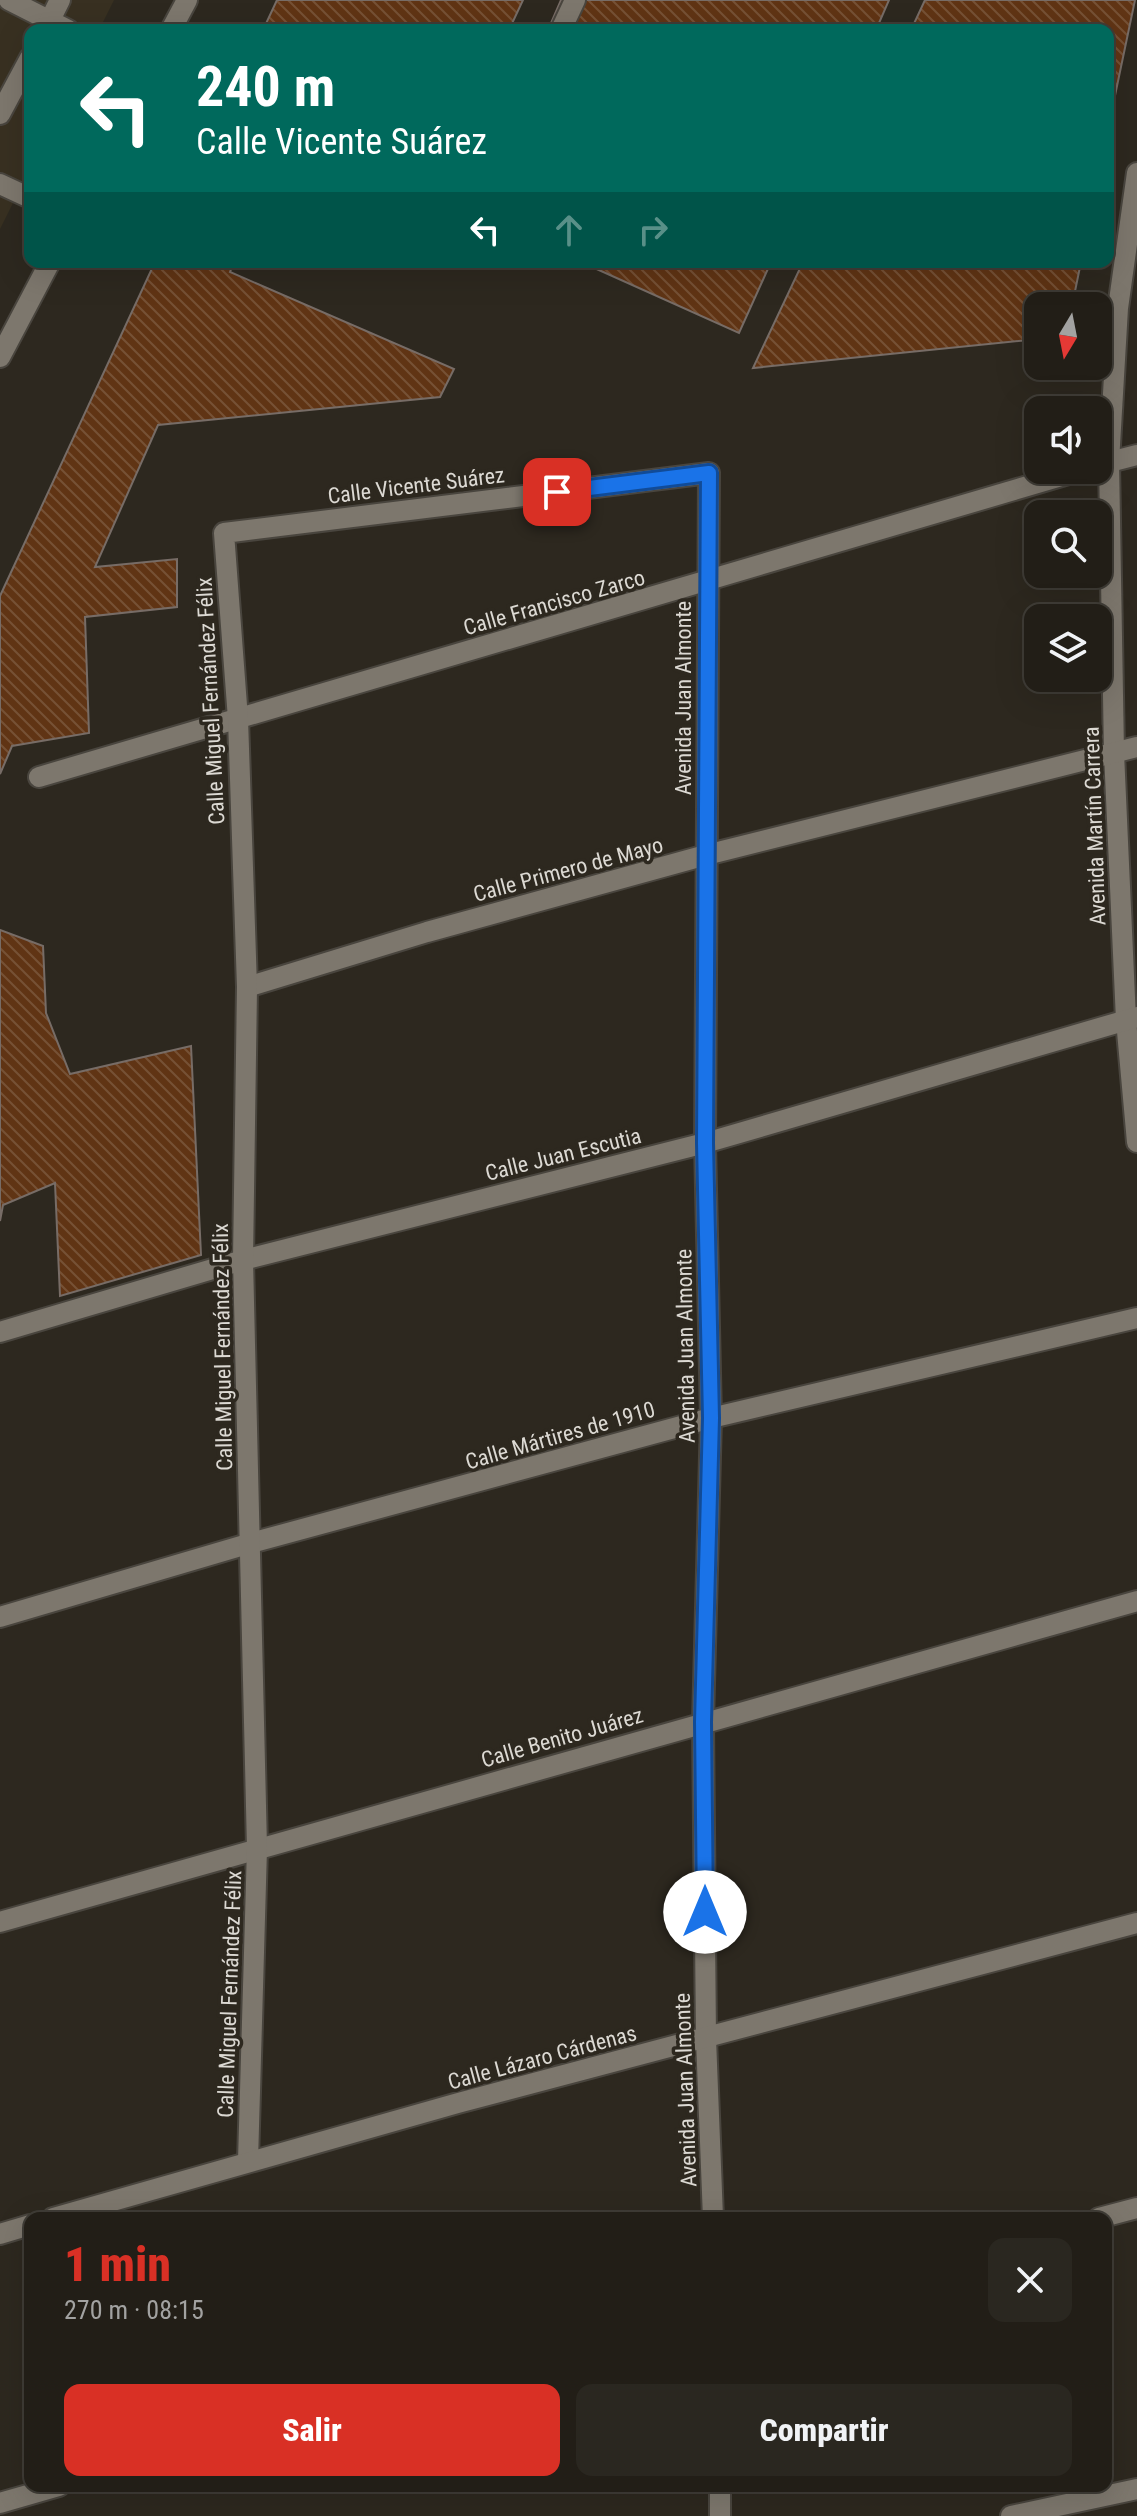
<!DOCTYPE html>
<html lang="es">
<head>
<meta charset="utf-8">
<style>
	body { margin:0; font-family:"Roboto Condensed",sans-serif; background:#2a2720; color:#f1f3f6; height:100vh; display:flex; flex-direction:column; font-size:30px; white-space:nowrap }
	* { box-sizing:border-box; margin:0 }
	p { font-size:26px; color:#a2a2a1 }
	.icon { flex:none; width:44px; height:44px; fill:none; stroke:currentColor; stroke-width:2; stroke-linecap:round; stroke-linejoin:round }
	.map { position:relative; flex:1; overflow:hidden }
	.sheet { position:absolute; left:24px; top:2212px; width:1088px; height:280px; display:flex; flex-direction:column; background:#221e17; border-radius:16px; box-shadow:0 8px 32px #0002,0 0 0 2px #3f3c36 }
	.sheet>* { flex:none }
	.hud { position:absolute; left:24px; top:24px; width:1090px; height:244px; border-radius:16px; box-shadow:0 8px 32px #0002,0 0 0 2px #3f3c36; background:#00695c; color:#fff; overflow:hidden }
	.needle { width:52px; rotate:190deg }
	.fabs { position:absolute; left:1024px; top:292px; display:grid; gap:16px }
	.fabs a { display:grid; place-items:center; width:88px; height:88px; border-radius:16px; background:#221e17; box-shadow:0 8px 32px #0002,0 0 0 2px #3f3c36; font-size:40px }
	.pin { position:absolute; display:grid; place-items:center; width:68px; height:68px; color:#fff; margin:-34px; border-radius:16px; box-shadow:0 4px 12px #0006 }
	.me { position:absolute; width:88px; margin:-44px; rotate:0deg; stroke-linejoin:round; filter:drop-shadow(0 0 6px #0008) }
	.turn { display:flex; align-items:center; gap:28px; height:168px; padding:0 40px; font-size:36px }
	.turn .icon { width:104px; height:104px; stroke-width:2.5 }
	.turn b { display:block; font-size:56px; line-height:68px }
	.lanes { display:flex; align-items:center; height:76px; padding:0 40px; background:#0003; justify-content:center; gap:40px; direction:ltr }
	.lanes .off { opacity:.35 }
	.round { display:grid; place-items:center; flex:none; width:84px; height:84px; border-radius:16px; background:#2a2720 }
	.summary { display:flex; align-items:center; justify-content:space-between; height:136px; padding:0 40px }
	h1 { font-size:48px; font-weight:800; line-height:60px; color:#d93025 }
	.primary-button { display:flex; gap:16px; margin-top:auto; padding:16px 40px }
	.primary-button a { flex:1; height:92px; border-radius:16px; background:#d93025; color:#fff; font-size:32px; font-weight:800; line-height:92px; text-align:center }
	.primary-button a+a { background:#2a2720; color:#f1f3f6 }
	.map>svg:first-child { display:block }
	.built { fill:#383021 }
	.building { fill:url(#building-back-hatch); stroke:#776c66; stroke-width:2 }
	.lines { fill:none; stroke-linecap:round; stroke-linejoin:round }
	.service-casing { stroke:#49453e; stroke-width:24 }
	.minor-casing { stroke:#49453e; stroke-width:24 }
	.service { stroke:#7d776d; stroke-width:20 }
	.minor { stroke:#7d776d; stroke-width:20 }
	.route-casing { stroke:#114b97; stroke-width:20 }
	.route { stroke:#1a73e8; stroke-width:14 }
	.labels { text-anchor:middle; stroke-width:7; stroke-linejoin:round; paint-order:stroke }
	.street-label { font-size:22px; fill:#dcd9d3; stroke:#2d281f }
</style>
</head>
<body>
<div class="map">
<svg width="1137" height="2516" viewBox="0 0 1137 2516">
	<defs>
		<pattern id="building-back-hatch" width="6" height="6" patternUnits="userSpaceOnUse" patternTransform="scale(2)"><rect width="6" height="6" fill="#603414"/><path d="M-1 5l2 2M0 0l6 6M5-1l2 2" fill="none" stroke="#765135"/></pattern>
	</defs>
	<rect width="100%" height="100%" fill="#2d281f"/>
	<polygon class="built" points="0,0 114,0 99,30 30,30 30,169 0,229"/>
	<g class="building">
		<polygon points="277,0 523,0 509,30 263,30"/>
		<polygon points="561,0 889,0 876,30 548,30"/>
		<polygon points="925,0 1135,0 1108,129 1108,30 911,30"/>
		<polygon points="155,262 234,262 230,272 454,369 440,397 158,425 95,567 177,559 177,607 85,617 89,733 12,746 0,774 0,596"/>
		<polygon points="581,262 771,262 739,333"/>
		<polygon points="803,262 1081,262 1072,306 1038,306 1038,339 753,368"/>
		<polygon points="0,930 43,946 46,1013 70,1074 191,1046 201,1255 60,1296 55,1183 3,1205 0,1221"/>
	</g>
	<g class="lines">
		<defs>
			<polyline id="service" points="561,30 575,0"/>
			<g id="minor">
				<polyline points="9,0 68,30"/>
				<polyline points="45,30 60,0"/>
				<polyline points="171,30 187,0"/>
				<polyline points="0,114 30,58"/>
				<polyline points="1137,173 1118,308 1109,462 1114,753 1126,1020 1137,1142"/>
				<polyline points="0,184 30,198"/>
				<polyline points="0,357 50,262"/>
				<polyline points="1098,465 1137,455"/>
				<polyline points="39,777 1082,470"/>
				<polyline points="247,987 427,932 706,855 1137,747"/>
				<polyline points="0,1332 243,1260 705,1143 1137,1017"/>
				<polyline points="0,1617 251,1543 711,1418 1137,1318"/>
				<polyline points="0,1922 1137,1601"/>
				<polyline points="248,2161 257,1848 243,1260 247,987 238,719 224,533 709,473 705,1143 711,1418 703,1722 706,2039 713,2218"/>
				<polyline points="53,2218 458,2103 1137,1923"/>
				<polyline points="1099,2218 1137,2208"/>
				<polyline points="0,2234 30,2225"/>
				<polyline points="720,2486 720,2516"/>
				<polyline points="0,2503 59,2486"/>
				<polyline points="1011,2516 1137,2489"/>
			</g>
		</defs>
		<use href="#service" class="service-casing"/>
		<use href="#minor" class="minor-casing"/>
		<use href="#service" class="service"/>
		<use href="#minor" class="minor"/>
	</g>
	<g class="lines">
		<defs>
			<polyline id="route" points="557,492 709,473 705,1143 711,1418 703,1722 705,1912"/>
		</defs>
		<use href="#route" class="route-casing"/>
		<use href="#route" class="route"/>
	</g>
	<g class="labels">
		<g class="street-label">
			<text transform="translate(416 485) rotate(-7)" y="8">Calle Vicente Suárez</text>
			<text transform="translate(554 602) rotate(-16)" y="8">Calle Francisco Zarco</text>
			<text transform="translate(683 698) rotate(-90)" y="8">Avenida Juan Almonte</text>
			<text transform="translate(210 701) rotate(-93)" y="8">Calle Miguel Fernández Félix</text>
			<text transform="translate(1094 826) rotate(-92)" y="8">Avenida Martín Carrera</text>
			<text transform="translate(568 869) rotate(-15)" y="8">Calle Primero de Mayo</text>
			<text transform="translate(563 1154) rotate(-14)" y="8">Calle Juan Escutia</text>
			<text transform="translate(685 1346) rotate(-91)" y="8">Avenida Juan Almonte</text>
			<text transform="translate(222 1347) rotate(-91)" y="8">Calle Miguel Fernández Félix</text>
			<text transform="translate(560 1435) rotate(-16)" y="8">Calle Mártires de 1910</text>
			<text transform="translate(562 1737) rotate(-16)" y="8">Calle Benito Juárez</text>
			<text transform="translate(229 1994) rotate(-88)" y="8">Calle Miguel Fernández Félix</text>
			<text transform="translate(542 2057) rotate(-15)" y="8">Calle Lázaro Cárdenas</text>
			<text transform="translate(685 2090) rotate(-92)" y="8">Avenida Juan Almonte</text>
		</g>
	</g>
</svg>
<div class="fabs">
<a><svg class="needle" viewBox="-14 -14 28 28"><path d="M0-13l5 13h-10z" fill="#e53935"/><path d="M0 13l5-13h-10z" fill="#a2a2a1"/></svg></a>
<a><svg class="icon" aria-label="sound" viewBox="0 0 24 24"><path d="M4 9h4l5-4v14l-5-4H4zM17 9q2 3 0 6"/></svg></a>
<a><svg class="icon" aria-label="search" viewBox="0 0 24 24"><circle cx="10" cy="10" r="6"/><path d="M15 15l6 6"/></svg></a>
<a><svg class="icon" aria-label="layers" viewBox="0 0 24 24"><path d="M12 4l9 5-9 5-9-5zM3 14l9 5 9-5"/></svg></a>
</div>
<div class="pin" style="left:557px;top:492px;background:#d93025"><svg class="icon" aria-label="arrive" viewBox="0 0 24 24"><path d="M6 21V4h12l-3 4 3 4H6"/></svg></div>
<svg class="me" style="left:705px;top:1912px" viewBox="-20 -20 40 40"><circle r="19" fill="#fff"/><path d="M0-13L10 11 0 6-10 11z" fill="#1a73e8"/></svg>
<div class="hud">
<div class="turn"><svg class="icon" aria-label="left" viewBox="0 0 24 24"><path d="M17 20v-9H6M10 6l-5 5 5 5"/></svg><div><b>240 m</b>Calle Vicente Suárez</div></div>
<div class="lanes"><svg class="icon" aria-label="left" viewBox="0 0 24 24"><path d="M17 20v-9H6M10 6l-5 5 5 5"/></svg><svg class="icon off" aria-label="ahead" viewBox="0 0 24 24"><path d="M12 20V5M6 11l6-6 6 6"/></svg><svg class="icon off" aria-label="right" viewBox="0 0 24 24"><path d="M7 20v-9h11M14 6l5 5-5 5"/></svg></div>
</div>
<section class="sheet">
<div class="summary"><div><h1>1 min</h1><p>270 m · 08:15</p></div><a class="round"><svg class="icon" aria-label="close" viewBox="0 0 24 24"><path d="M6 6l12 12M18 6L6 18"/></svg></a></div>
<div class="primary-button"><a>Salir</a><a>Compartir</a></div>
</section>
</div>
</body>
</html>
